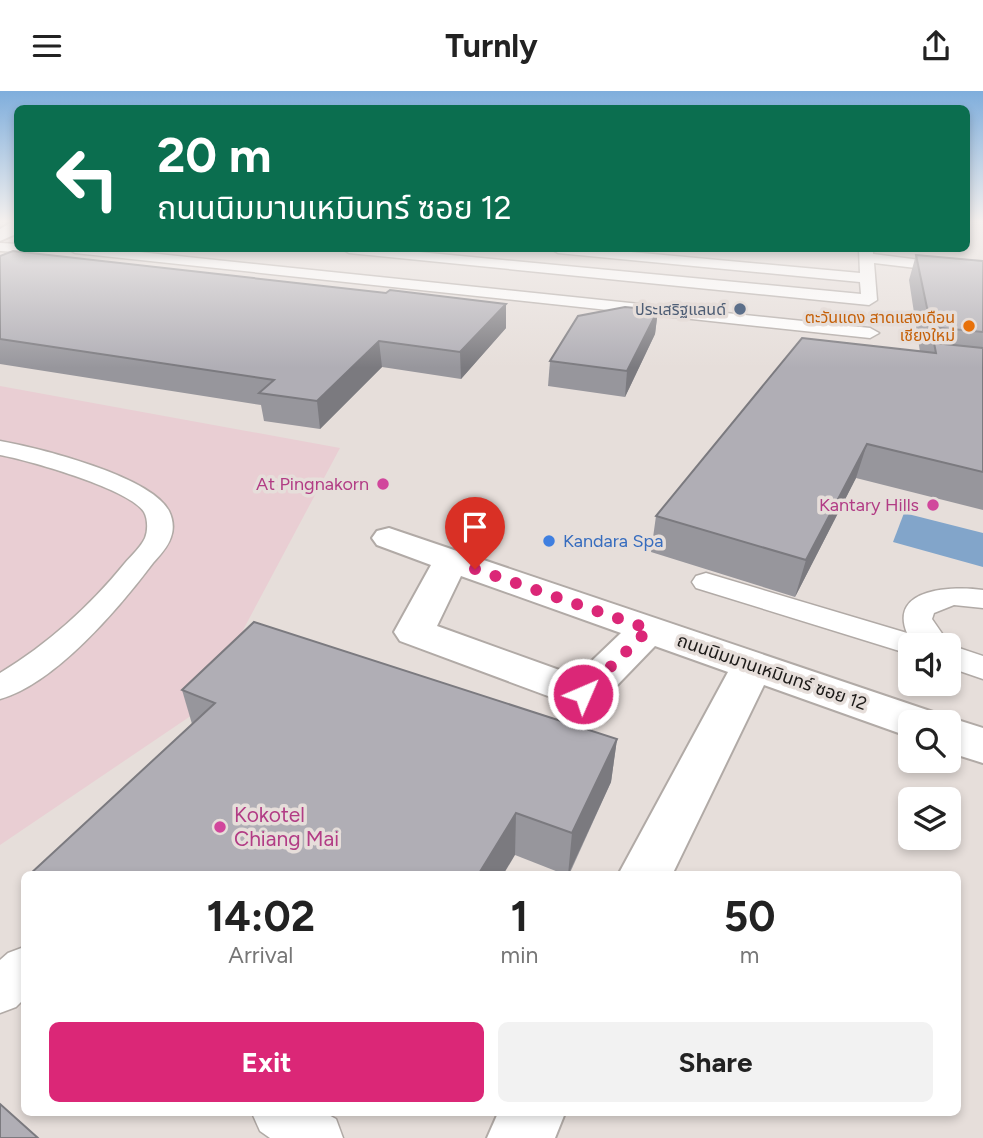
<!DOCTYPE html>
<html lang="en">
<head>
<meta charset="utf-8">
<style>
	body { margin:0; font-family:Figtree,"Noto Sans Thai",sans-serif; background:#f2f2f2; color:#222; height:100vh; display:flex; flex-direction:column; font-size:26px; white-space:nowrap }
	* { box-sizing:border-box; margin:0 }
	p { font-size:23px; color:#767676 }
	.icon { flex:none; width:38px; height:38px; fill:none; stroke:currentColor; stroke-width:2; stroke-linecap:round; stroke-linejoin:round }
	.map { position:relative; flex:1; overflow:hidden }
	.side { position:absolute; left:21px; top:780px; width:940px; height:245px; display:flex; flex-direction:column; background:#fff; border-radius:10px; box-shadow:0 4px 10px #0003 }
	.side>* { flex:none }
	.top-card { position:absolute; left:14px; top:14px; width:956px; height:147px; border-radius:10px; box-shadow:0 4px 10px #0003; background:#0b6e4f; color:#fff; overflow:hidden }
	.controls { position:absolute; left:898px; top:542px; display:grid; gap:14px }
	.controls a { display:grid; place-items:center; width:63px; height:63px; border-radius:10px; background:#fff; box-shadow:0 4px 10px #0003; font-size:35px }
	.pin { position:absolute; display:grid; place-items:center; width:60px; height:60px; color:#fff; margin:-72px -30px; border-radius:50% 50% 50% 0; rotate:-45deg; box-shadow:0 0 7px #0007 }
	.pin .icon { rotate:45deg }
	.me { position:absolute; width:77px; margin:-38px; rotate:45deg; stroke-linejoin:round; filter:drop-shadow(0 0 5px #0008) }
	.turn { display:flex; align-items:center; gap:24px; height:147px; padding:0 28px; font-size:32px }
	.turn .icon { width:91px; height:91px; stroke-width:2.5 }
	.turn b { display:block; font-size:49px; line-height:60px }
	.eta { display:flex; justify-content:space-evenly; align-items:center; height:119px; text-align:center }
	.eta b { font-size:42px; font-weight:700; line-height:49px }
	.cta { display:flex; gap:14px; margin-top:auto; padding:14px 28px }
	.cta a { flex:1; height:80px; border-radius:10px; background:#db2777; color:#fff; font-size:28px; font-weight:700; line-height:80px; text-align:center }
	.cta a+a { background:#f2f2f2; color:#222 }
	header { display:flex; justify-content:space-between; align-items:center; height:91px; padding:0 28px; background:#fff; font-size:32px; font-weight:700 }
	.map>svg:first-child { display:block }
	.education { fill:#e9ced3 }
	.water { fill:#82a5ca }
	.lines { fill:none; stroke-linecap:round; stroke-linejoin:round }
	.lane-casing { stroke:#b1aaa6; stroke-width:3 }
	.street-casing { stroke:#b1aaa6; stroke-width:4 }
	.primary-casing { stroke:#b1aaa6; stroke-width:4 }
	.lane { fill:#fff; fill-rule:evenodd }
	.street { fill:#fff; fill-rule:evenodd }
	.primary { fill:#fff; fill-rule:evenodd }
	.wall { fill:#97969c }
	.shaded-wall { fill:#7b7a7f }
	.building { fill:#b0aeb5; stroke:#7b7a7f; stroke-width:2 }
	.route { stroke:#db2777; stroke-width:12; stroke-dasharray:0 21.6 }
	.service-dot { fill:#5c6f8a; stroke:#e6deda; stroke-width:2.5 }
	.food-dot { fill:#e8710a; stroke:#e6deda; stroke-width:2.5 }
	.hotel-dot { fill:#d1479c; stroke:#e6deda; stroke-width:2.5 }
	.shop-dot { fill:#3f7fe0; stroke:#e6deda; stroke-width:2.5 }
	.labels { text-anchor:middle; stroke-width:7; stroke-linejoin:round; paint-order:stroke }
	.far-service-label { font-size:16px; fill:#4e5e75; stroke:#e6deda; text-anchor:end }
	.far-food-label { font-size:16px; fill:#c56008; stroke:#e6deda; text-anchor:end }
	.hotel-label { font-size:18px; fill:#b23c85; stroke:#e6deda; text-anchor:end }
	.shop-label { font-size:18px; fill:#366cbe; stroke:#e6deda; text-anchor:start }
	.street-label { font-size:18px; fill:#1c1a18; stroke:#e6deda }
	.near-hotel-label { font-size:21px; fill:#b23c85; stroke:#e6deda; text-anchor:start }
</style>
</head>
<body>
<header><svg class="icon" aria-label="menu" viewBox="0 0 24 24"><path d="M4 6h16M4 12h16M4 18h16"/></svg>Turnly<svg class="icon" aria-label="share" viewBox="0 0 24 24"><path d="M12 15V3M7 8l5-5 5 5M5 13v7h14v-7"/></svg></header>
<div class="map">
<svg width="983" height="1047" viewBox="0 0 983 1047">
	<rect width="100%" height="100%" fill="#e6deda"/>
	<polygon class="education" points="0,295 340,357 201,618 0,754"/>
	<polygon class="water" points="904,422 983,442 983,476 893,451"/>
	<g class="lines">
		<defs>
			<g id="lane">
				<polygon points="0,152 18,153 18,158 25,158 18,161 0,160"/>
				<polygon points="68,158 110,158 870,237 879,242 870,247 75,162"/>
				<polygon points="342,158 387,158 861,203 860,191 558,162 551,158 598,158 860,182 859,158 873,158 873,163 983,177 983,185 874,172 877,209 869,214 349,162"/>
				<path d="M0 350C39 357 151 385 169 420 173 428 174 438 171 446 168 456 160 464 153 472 119 517 55 593 0 608V582C48 553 90 515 125 472 131 465 141 456 145 447 148 440 148 428 144 421 130 398 28 369 0 364Z"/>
				<path d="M706 482 907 542C888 496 955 495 983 499V517L954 514 934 522 932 528 950 554 983 565V588L948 576V555H910V563L906 562 696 497 692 491 696 485Z"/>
				<polygon points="24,856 24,908 16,916 0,922 0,869 8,862"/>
				<polygon points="252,1022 325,1022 336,1028 343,1047 270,1047 260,1040"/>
			</g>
			<g id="street">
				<path d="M389 437 933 621 938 629 948 626 983 637V672L948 661V632H910V646L764 594 672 784H618L728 581 655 555 598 614 583 618 400 550 394 541 431 474 377 454 372 447 377 440ZM461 485 621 542 576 585 437 535Z"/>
				<polygon points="498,1022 565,1022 555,1047 487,1047"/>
			</g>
			<polygon id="primary" points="12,131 18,131 18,142 0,150 0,138"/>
		</defs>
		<use href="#lane" class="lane-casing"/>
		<use href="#street" class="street-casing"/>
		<use href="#primary" class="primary-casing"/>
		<use href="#lane" class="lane"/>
		<use href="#street" class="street"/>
		<use href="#primary" class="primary"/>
	</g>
	<g class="wall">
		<polygon points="916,164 983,170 983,419 856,387 795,506 651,461 656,425 920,261 909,189"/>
		<polygon points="0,165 386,202 506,213 506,237 461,288 382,276 320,338 264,330 261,314 0,273"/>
		<polygon points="658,219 655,243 625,306 548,295 550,270"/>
		<polygon points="182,599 617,648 611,691 569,784 566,784 515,764 192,633"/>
	</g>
	<g class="shaded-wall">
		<polygon points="506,213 506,237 461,288 460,261"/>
		<polygon points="658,219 655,243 625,306 627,280"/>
		<polygon points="379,250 382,276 320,338 317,310"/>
		<polygon points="867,353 856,387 795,506 806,469"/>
		<polygon points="617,648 611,691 568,784 572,742"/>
		<polygon points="516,722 515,764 503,784 478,784"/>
	</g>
	<g class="building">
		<polygon points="13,160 386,202 390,199 506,213 460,261 379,250 317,310 259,302 274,289 0,248 0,165"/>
		<polygon points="916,164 983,170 983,241 931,236"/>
		<polygon points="625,216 658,219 627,280 550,270 578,225"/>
		<polygon points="802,247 936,262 934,252 983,257 983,381 867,353 806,469 656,425"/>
		<polygon points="254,531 617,648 572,742 516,722 478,784 29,784 215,612 182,599"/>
		<polygon points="0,1013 38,1047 0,1047"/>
	</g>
	<linearGradient id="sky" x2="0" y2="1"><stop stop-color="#7faedc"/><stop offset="0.47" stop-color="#f4f0ee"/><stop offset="1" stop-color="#f4f0ee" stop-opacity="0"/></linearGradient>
	<rect width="983" height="277" fill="url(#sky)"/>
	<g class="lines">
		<polyline class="route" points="475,478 649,538 583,603"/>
	</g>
	<circle class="service-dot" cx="740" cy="218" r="7"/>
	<circle class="food-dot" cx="969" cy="235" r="7"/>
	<g class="hotel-dot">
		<circle cx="383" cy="393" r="7"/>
		<circle cx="933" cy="414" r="7"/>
		<circle cx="220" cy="736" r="7"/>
	</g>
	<circle class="shop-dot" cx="549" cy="450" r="7"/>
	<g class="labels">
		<g class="far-service-label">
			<text x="726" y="224">ประเสริฐแลนด์</text>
		</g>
		<g class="far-food-label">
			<text x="955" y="232">ตะวันแดง สาดแสงเดือน<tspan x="955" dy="18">เชียงใหม่</tspan></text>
		</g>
		<g class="hotel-label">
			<text x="369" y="399">At Pingnakorn</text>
			<text x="919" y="420">Kantary Hills</text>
		</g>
		<g class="shop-label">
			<text x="563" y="456">Kandara Spa</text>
		</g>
		<g class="street-label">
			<text transform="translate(772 581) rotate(19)" y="6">ถนนนิมมานเหมินทร์ ซอย 12</text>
		</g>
		<g class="near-hotel-label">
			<text x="234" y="731">Kokotel<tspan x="234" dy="24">Chiang Mai</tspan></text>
		</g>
	</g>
</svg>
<div class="controls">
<a><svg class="icon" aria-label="sound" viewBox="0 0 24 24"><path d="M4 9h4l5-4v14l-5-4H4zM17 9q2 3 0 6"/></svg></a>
<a><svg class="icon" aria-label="search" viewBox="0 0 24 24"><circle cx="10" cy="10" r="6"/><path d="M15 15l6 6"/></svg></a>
<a><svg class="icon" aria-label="layers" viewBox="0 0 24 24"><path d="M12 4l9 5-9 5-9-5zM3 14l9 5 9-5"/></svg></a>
</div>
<div class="pin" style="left:475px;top:478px;background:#d93025"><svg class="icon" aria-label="arrive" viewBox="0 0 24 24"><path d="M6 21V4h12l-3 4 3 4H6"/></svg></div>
<svg class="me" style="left:583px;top:603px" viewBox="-20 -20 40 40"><circle r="17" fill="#db2777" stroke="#fff" stroke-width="3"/><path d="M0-11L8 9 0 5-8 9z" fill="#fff"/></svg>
<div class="top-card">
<div class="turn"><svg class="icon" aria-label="left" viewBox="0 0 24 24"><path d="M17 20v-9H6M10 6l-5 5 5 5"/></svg><div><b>20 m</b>ถนนนิมมานเหมินทร์ ซอย 12</div></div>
</div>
<section class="side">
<div class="eta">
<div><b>14:02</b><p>Arrival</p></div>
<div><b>1</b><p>min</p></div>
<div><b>50</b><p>m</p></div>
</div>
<div class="cta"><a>Exit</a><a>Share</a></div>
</section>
</div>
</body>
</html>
